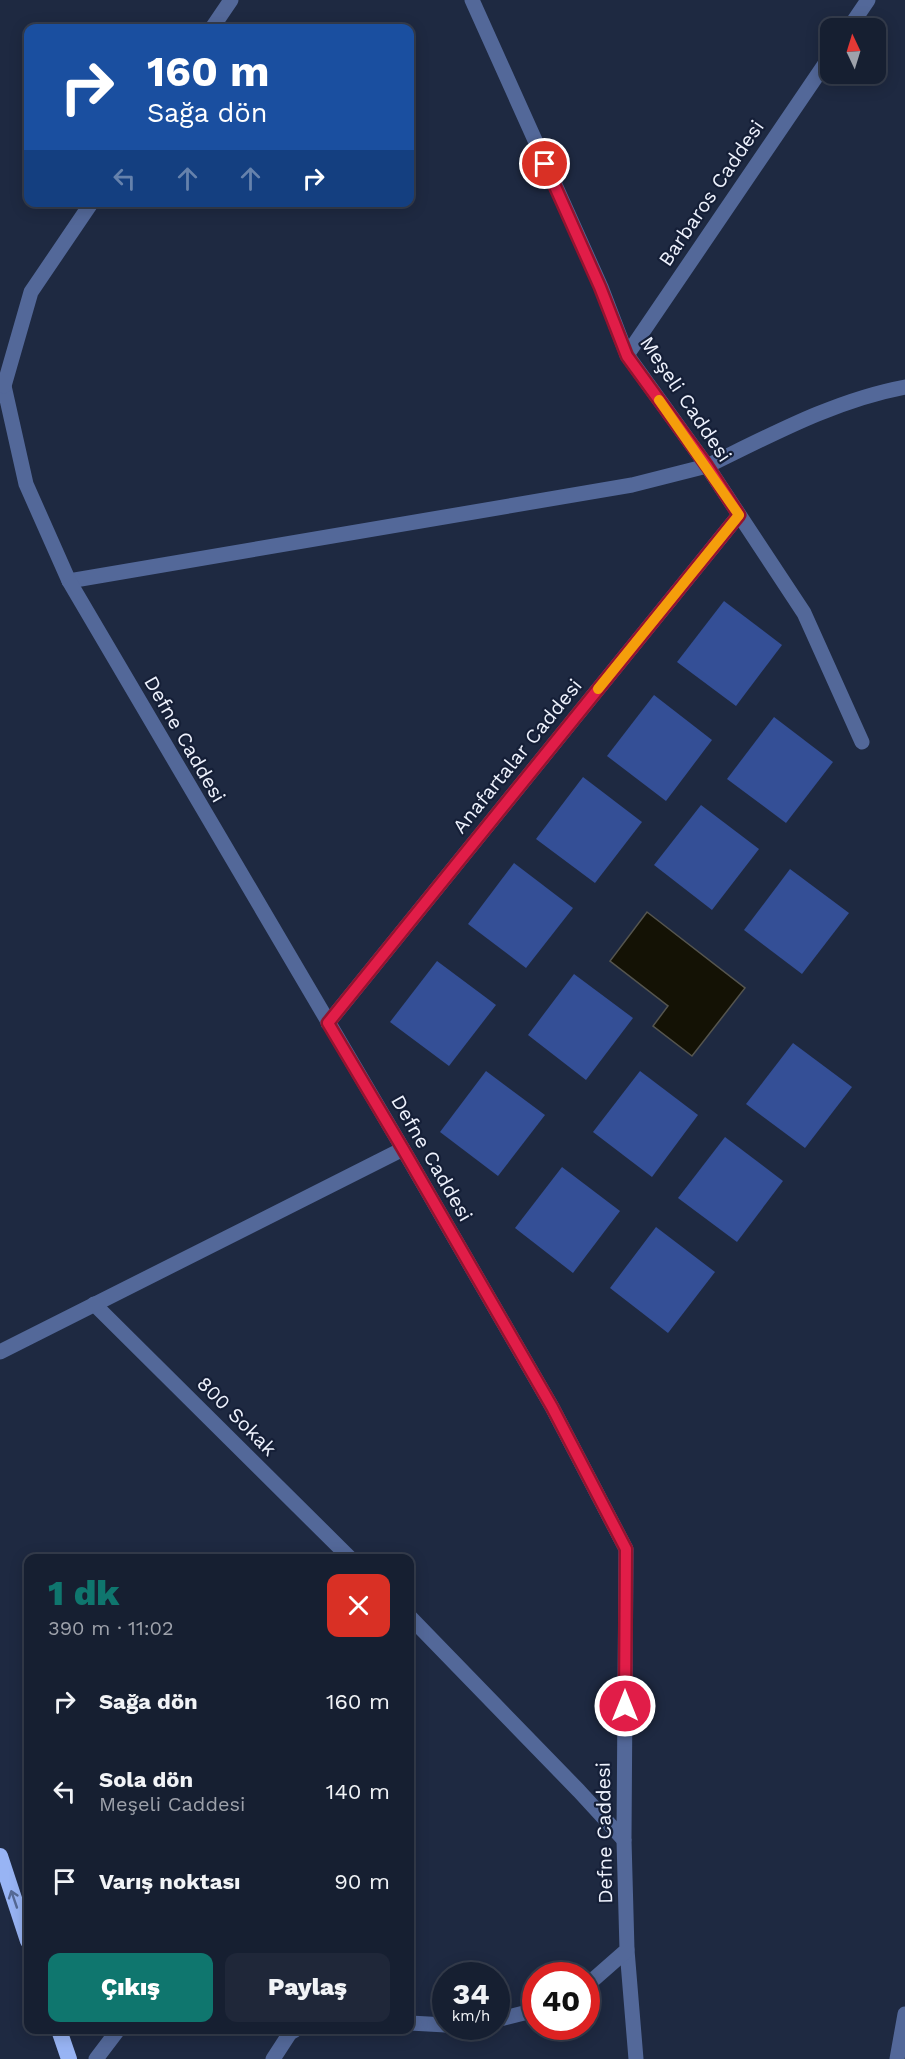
<!DOCTYPE html>
<html lang="tr">
<head>
<meta charset="utf-8">
<style>
	body { margin:0; font-family:"Work Sans",sans-serif; background:#1f2739; color:#f1f3f6; height:100vh; display:flex; flex-direction:column; font-size:22px; white-space:nowrap }
	* { box-sizing:border-box; margin:0 }
	p { font-size:20px; color:#9ea2ab }
	.icon { flex:none; width:33px; height:33px; fill:none; stroke:currentColor; stroke-width:2; stroke-linecap:round; stroke-linejoin:round }
	.map { position:relative; flex:1; overflow:hidden }
	.drawer { position:absolute; left:24px; top:1554px; width:390px; height:480px; display:flex; flex-direction:column; background:#161f31; border-radius:12px; box-shadow:0 3px 15px #0003,0 0 0 2px #353d4d }
	.drawer>* { flex:none }
	.top-card { position:absolute; left:24px; top:24px; width:390px; height:183px; border-radius:12px; box-shadow:0 3px 15px #0003,0 0 0 2px #353d4d; background:#1a4fa0; color:#fff; overflow:hidden }
	.needle { width:39px; rotate:356deg }
	.tools { position:absolute; left:820px; top:18px; display:grid; gap:12px }
	.tools a { display:grid; place-items:center; width:66px; height:66px; border-radius:12px; background:#161f31; box-shadow:0 3px 15px #0003,0 0 0 2px #353d4d; font-size:30px }
	.speed { position:absolute; left:432px; top:1962px; display:flex; gap:12px; font-size:30px; font-weight:700; text-align:center }
	.speed>* { display:grid; place-content:center; width:78px; height:78px; border-radius:50%; background:#161f31; box-shadow:0 3px 15px #0003,0 0 0 2px #353d4d; line-height:1 }
	.speed small { font-size:15px; font-weight:400 }
	.speed .limit { border:9px solid #d22; background:#fff; color:#111 }
	.pin { position:absolute; display:grid; place-items:center; width:51px; height:51px; color:#fff; margin:-26px; border:3px solid #fff; border-radius:50%; box-shadow:0 2px 6px #0007 }
	.me { position:absolute; width:66px; margin:-33px; rotate:0deg; stroke-linejoin:round; filter:drop-shadow(0 0 4px #0008) }
	.turn { display:flex; align-items:center; gap:21px; height:126px; padding:0 24px; font-size:27px }
	.turn .icon { width:78px; height:78px; stroke-width:2.5 }
	.turn b { display:block; font-size:42px; line-height:51px }
	.lanes { display:flex; align-items:center; height:57px; padding:0 24px; background:#0003; justify-content:center; gap:30px; direction:ltr }
	.lanes .off { opacity:.35 }
	.round { display:grid; place-items:center; flex:none; width:63px; height:63px; border-radius:12px; background:#1f2739 }
	.headline { display:flex; align-items:center; justify-content:space-between; height:102px; padding:0 24px }
	h1 { font-size:36px; font-weight:800; line-height:45px; color:#0f766e }
	.action { display:flex; gap:12px; margin-top:auto; padding:12px 24px }
	.action a { flex:1; height:69px; border-radius:12px; background:#0f766e; color:#fff; font-size:24px; font-weight:800; line-height:69px; text-align:center }
	.action a+a { background:#1f2739; color:#f1f3f6 }
	ul { padding:0; list-style:none }
	li { display:flex; align-items:center; gap:18px; height:90px; padding:0 24px }
	li div { flex:1 }
	li b { display:block; font-size:22px }
	li em { font-style:normal }
	.map>svg:first-child { display:block }
	.water { fill:#141205; stroke:#55554f; stroke-width:1.5 }
	.building { fill:#344f96 }
	.lines { fill:none; stroke-linecap:round; stroke-linejoin:round }
	.minor { stroke:#536899; stroke-width:15 }
	.tertiary { stroke:#536899; stroke-width:15 }
	.trunk { stroke:#98b4f4; stroke-width:16 }
	.oneway { stroke:#566a96 }
	.route-casing { stroke:#92132f; stroke-width:15 }
	.route { stroke:#e11d48; stroke-width:10 }
	.slow { stroke:#f59e0b; stroke-width:10 }
	.labels { text-anchor:middle; stroke-width:4.5; stroke-linejoin:round; paint-order:stroke }
	.street-label { font-size:20px; fill:#eef2fd; stroke:#151f37 }
</style>
</head>
<body>
<div class="map">
<svg width="905" height="2059" viewBox="0 0 905 2059">
	<rect width="100%" height="100%" fill="#1e2941"/>
	<polygon class="water" points="647,912 745,988 692,1056 653,1026 668,1006 610,961"/>
	<g class="building">
		<polygon points="724,601 782,645 736,706 677,662"/>
		<polygon points="654,695 712,740 666,801 607,756"/>
		<polygon points="774,717 833,762 786,823 727,779"/>
		<polygon points="583,777 642,822 595,883 536,839"/>
		<polygon points="701,805 759,849 712,910 654,865"/>
		<polygon points="514,863 573,908 526,968 468,924"/>
		<polygon points="790,869 849,913 802,974 744,930"/>
		<polygon points="437,961 496,1005 449,1066 390,1022"/>
		<polygon points="574,974 633,1018 586,1080 528,1035"/>
		<polygon points="793,1043 852,1087 805,1148 746,1104"/>
		<polygon points="486,1071 545,1115 498,1176 440,1132"/>
		<polygon points="640,1071 698,1115 652,1177 593,1132"/>
		<polygon points="725,1137 783,1181 737,1242 678,1198"/>
		<polygon points="562,1167 620,1211 573,1273 515,1228"/>
		<polygon points="656,1227 715,1272 668,1333 610,1288"/>
	</g>
	<g class="lines">
		<g class="minor">
			<polyline points="472,0 601,287 627,355 707,466 804,613 862,742"/>
			<polyline points="849,28 868,0"/>
			<polyline points="627,355 831,55"/>
			<polyline points="69,581 632,485 707,466"/>
			<polyline points="328,1023 739,515"/>
			<polyline points="94,1304 350,1558"/>
			<polyline points="0,1352 403,1149"/>
			<polyline points="410,1617 579,1791 624,1840"/>
			<polyline points="627,1950 636,2059"/>
			<polyline points="897,2059 905,2014"/>
		</g>
		<g class="tertiary">
			<polyline points="212,28 231,0"/>
			<polyline points="0,386 4,386 26,484 69,581 403,1149 552,1407 626,1549 624,1840 627,1950 586,1986"/>
			<polyline points="4,386 31,292 92,202"/>
			<path d="M707 466C771 435 835 400 905 387"/>
			<polyline points="496,2020 536,2010"/>
			<polyline points="410,2023 446,2025"/>
			<polyline points="96,2059 118,2030"/>
			<polyline points="273,2059 290,2033 295,2030"/>
		</g>
		<g class="trunk">
			<polyline points="0,1856 28,1941"/>
			<polyline points="59,2030 69,2059"/>
		</g>
	</g>
	<defs><path id="oneway-shaft" d="M-6 0H5M1.5-3L5.5 0L1.5 3" fill="none" stroke-width="1.6" stroke-linecap="round" stroke-linejoin="round" transform="scale(1.5)"/></defs>
	<use class="oneway" href="#oneway-shaft" transform="translate(14 1899) rotate(-109)"/>
	<g class="lines">
		<defs>
			<polyline id="route" points="545,164 600,287 627,356 707,466 739,515 328,1023 403,1149 552,1407 626,1549 625,1706"/>
		</defs>
		<use href="#route" class="route-casing"/>
		<use href="#route" class="route"/>
		<polyline class="slow" points="598,689 739,515 659,400"/>
	</g>
	<g class="labels">
		<g class="street-label">
			<text transform="translate(711 193) rotate(-56)" y="7">Barbaros Caddesi</text>
			<text transform="translate(686 399) rotate(56)" y="7">Meşeli Caddesi</text>
			<text transform="translate(185 739) rotate(60)" y="7">Defne Caddesi</text>
			<text transform="translate(517 756) rotate(-51)" y="7">Anafartalar Caddesi</text>
			<text transform="translate(432 1158) rotate(60)" y="7">Defne Caddesi</text>
			<text transform="translate(237 1416) rotate(45)" y="7">800 Sokak</text>
			<text transform="translate(604 1833) rotate(-91)" y="7">Defne Caddesi</text>
		</g>
	</g>
</svg>
<div class="tools">
<a><svg class="needle" viewBox="-14 -14 28 28"><path d="M0-13l5 13h-10z" fill="#e53935"/><path d="M0 13l5-13h-10z" fill="#9ea2ab"/></svg></a>
</div>
<div class="speed"><div>34<small>km/h</small></div><div class="limit">40</div></div>
<div class="pin" style="left:545px;top:164px;background:#d93025"><svg class="icon" aria-label="arrive" viewBox="0 0 24 24"><path d="M6 21V4h12l-3 4 3 4H6"/></svg></div>
<svg class="me" style="left:625px;top:1706px" viewBox="-20 -20 40 40"><circle r="17" fill="#e11d48" stroke="#fff" stroke-width="3"/><path d="M0-11L8 9 0 5-8 9z" fill="#fff"/></svg>
<div class="top-card">
<div class="turn"><svg class="icon" aria-label="right" viewBox="0 0 24 24"><path d="M7 20v-9h11M14 6l5 5-5 5"/></svg><div><b>160 m</b>Sağa dön</div></div>
<div class="lanes"><svg class="icon off" aria-label="left" viewBox="0 0 24 24"><path d="M17 20v-9H6M10 6l-5 5 5 5"/></svg><svg class="icon off" aria-label="ahead" viewBox="0 0 24 24"><path d="M12 20V5M6 11l6-6 6 6"/></svg><svg class="icon off" aria-label="ahead" viewBox="0 0 24 24"><path d="M12 20V5M6 11l6-6 6 6"/></svg><svg class="icon" aria-label="right" viewBox="0 0 24 24"><path d="M7 20v-9h11M14 6l5 5-5 5"/></svg></div>
</div>
<section class="drawer">
<div class="headline"><div><h1>1 dk</h1><p>390 m · 11:02</p></div><a class="round" style="background:#d93025;color:#fff"><svg class="icon" aria-label="close" viewBox="0 0 24 24"><path d="M6 6l12 12M18 6L6 18"/></svg></a></div>
<ul>
<li><svg class="icon" aria-label="right" viewBox="0 0 24 24"><path d="M7 20v-9h11M14 6l5 5-5 5"/></svg><div><b>Sağa dön</b></div><em>160 m</em></li>
<li><svg class="icon" aria-label="left" viewBox="0 0 24 24"><path d="M17 20v-9H6M10 6l-5 5 5 5"/></svg><div><b>Sola dön</b><p>Meşeli Caddesi</p></div><em>140 m</em></li>
<li><svg class="icon" aria-label="arrive" viewBox="0 0 24 24"><path d="M6 21V4h12l-3 4 3 4H6"/></svg><div><b>Varış noktası</b></div><em>90 m</em></li>
</ul>
<div class="action"><a>Çıkış</a><a>Paylaş</a></div>
</section>
</div>
</body>
</html>
